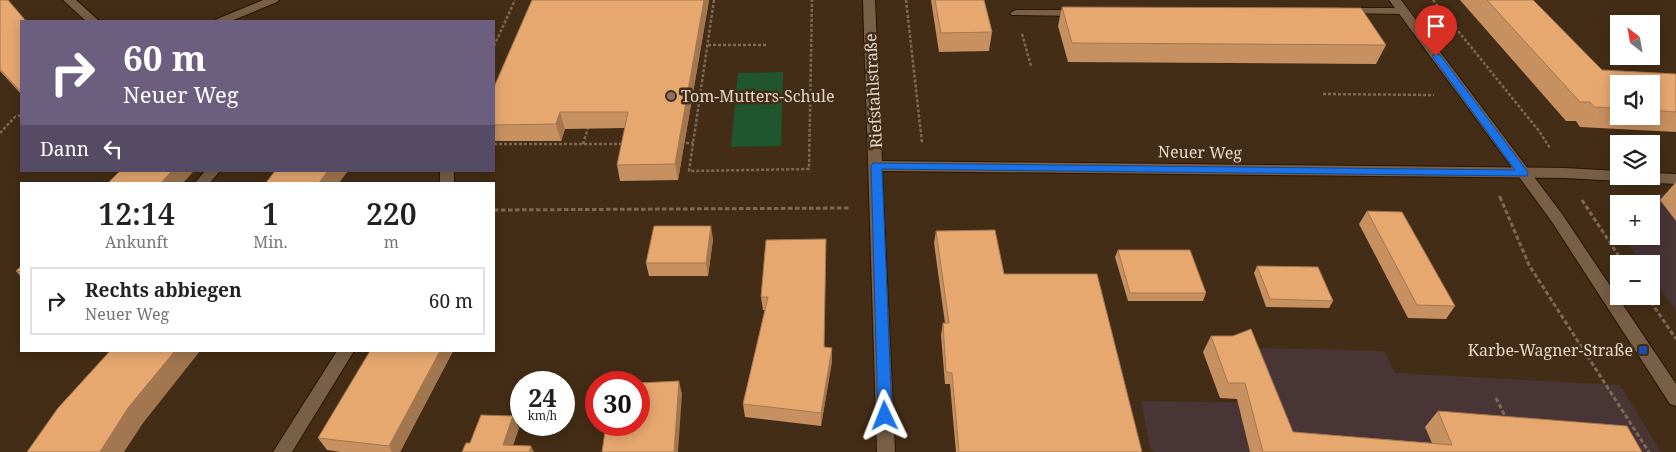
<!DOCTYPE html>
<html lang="de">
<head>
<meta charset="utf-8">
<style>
	body { margin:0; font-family:"Noto Serif",serif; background:#f6f6f6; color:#222; height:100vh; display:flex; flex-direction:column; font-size:19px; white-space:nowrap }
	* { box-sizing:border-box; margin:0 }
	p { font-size:16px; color:#767676 }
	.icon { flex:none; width:28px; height:28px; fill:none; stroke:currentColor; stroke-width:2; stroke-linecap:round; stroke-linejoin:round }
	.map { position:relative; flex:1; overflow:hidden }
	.sheet { position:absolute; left:20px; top:182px; width:475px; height:170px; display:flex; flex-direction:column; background:#fff; border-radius:0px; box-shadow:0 2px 12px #0003 }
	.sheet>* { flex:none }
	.guide { position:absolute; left:20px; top:20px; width:475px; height:152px; border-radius:0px; box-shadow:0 2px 12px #0003; background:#6b5e7f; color:#fff; overflow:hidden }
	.needle { width:32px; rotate:329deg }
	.buttons { position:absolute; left:1610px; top:15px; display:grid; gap:10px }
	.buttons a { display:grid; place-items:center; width:50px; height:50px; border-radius:0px; background:#fff; box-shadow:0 2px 12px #0003; font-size:25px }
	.speed { position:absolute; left:510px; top:371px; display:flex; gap:10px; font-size:25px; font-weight:700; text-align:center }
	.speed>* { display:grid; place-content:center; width:65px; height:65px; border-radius:50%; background:#fff; box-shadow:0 2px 12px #0003; line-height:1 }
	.speed small { font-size:12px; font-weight:400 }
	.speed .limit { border:8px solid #d22; background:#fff; color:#111 }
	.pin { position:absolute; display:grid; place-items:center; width:42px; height:42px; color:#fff; margin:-51px -21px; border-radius:50% 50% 50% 0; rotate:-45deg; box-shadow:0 0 5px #0007 }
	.pin .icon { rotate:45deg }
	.me { position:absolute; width:55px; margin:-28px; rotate:358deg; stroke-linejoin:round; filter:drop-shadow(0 0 4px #0008) }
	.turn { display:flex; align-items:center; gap:18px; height:105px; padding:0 20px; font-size:22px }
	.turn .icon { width:65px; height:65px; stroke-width:2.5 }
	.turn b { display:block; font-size:35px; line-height:42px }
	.then { display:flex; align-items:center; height:48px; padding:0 20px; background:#0003; gap:10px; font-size:19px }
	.eta { display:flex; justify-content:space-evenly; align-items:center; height:85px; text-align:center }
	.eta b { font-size:30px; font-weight:600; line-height:35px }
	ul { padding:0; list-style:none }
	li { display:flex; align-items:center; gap:15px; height:68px; margin:0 10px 8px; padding:0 10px; border:2px solid #e0e0e0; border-radius:0px }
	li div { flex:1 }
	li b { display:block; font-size:19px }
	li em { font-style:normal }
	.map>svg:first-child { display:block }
	.commercial { fill:#493436 }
	.green { fill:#20562d }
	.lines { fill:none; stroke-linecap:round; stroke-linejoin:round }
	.service-casing { stroke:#291500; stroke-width:2 }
	.minor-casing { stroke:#291500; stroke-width:2 }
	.tertiary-casing { stroke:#291500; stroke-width:2 }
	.path-far1 { stroke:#7d6955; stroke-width:2.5; stroke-dasharray:3 2; stroke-linecap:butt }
	.path { stroke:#7d6955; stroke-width:3; stroke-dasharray:4.5 2.5; stroke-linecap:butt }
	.service { fill:#785f46; fill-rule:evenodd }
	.minor { fill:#785f46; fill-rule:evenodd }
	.tertiary { fill:#785f46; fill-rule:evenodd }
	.wall { fill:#c79060; fill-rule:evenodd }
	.shaded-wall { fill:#a2764e }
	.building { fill:#e7a870; stroke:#a2764e }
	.route { fill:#1a73e8; stroke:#114b97 }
	.education-dot { fill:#8d6e63; stroke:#442d16; stroke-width:2 }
	.transit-dot { fill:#1a4fb4; stroke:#442d16; stroke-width:2 }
	.labels { text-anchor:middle; stroke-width:5; stroke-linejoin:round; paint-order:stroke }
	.street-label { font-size:16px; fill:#e5d7c9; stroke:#442d16 }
	.poi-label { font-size:16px; fill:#e5d7c9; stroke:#442d16; text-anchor:start }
</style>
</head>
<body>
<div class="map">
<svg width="1676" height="452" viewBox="0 0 1676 452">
	<rect width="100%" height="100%" fill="#442d16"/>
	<g class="commercial">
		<polygon points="1664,193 1676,194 1676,311 1651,276 1651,264 1642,264 1624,236 1651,236 1651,204 1635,204 1642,197"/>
		<polygon points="1259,348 1385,351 1395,373 1620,385 1661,452 1154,452 1150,448 1141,401 1277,403"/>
	</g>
	<polygon class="green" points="783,72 781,146 731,147 738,73"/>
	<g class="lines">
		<defs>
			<g id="service">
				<polygon points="1342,8 1403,8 1409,11 1403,14 1338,13 1336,11 1338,9"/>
				<polygon points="1016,10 1079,10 1085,13 1079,16 1012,15 1010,13"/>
				<polygon points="205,171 220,171 209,184 194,184"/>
			</g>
			<g id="minor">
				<polygon points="63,0 76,0 99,21 86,21"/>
				<polygon points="263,0 279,0 277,2 231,21 215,21 217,19"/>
				<polygon points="863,0 875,0 882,161 1565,168 1619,171 1619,176 1651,176 1651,173 1676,174 1676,184 1565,178 882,171 895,452 877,452"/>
				<rect x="440" y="171" width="14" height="13"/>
				<polygon points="337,351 354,351 292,452 273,452"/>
			</g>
			<polygon id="tertiary" points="1389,0 1401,0 1562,214 1676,384 1676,406 1670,404 1552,222"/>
		</defs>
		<use href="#service" class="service-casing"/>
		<use href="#minor" class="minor-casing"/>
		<use href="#tertiary" class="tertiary-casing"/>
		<g class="path-far1">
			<polyline points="714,0 689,171 809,169 812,0"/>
			<polyline points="906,0 922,143"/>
			<polyline points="1433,0 1539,131 1550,148"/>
			<polyline points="1022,34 1031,66"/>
			<polyline points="708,45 767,45"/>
			<polyline points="494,46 515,0"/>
			<polyline points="1323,94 1434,95"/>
			<polyline points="0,133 15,117 21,115"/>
			<polyline points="681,143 693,143"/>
			<polyline points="494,144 625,144"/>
			<polyline points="583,144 589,125"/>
			<polyline points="1499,196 1500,198"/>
		</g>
		<g class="path">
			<polyline points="1500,197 1529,265 1649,452"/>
			<polyline points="1582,200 1624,264"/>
			<polyline points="494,210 850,208"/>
			<polyline points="1647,296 1676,339"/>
			<polyline points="1496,398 1507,420"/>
		</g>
		<use href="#service" class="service"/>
		<use href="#minor" class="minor"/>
		<use href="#tertiary" class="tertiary"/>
	</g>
	<g class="wall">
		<polygon points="0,0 21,21 21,94 0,71"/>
		<polygon points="532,0 709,0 678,180 620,181 617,165 625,128 565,129 561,141 494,141 494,87"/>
		<polygon points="931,0 984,0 992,32 989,51 939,52"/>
		<path d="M1460 0H1533L1602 70 1676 74V132L1580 127 1576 121H1566ZM1619 84H1651V116H1619Z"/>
		<polygon points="1062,7 1386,45 1376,64 1068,62 1058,26"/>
		<polygon points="1676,182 1676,221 1660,200"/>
		<polygon points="1367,211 1455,306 1446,319 1408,318 1359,224"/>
		<polygon points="936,231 1004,274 1142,452 956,452 950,384 945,384 941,335 943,323 945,323 934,243"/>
		<polygon points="713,239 708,276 649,276 646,263"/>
		<polygon points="766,240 825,347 832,348 832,361 821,426 745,417 743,404 765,310 763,310 761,297"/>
		<polygon points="1118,250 1206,293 1203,301 1128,301 1115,257"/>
		<polygon points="21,266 21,277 16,271"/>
		<polygon points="1257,266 1333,301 1329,308 1266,307 1254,273"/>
		<polygon points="1211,336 1293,432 1432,443 1425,427 1438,411 1642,452 1250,452 1237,399 1220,398 1203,352"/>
		<polygon points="370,351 453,351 400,452 341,452 327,450 318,438"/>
	</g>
	<g class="shaded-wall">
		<polygon points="704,0 709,0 678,180 675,164"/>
		<polygon points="560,112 565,129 561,141 556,124"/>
		<polygon points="172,171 194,171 182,184 160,184"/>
		<polygon points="328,171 348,171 338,184 318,184"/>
		<polygon points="711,226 713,239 708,276 706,263"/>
		<polygon points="832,348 832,361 821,426 821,413"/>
		<polygon points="175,351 200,351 143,423 124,452 100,452 128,408"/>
		<polygon points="440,351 453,351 400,452 392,452 389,446"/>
		<polygon points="679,381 682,394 678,452 674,452"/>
		<polygon points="513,416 519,428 511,452 503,445"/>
		<polygon points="531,446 534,452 529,452"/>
	</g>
	<g class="building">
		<polygon points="0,0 8,0 26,21 21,21 21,92 0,69"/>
		<polygon points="532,0 704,0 675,164 617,165 628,112 560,112 556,124 494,125 494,87"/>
		<polygon points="935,0 984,0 992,32 941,33"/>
		<polygon points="1487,0 1533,0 1602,70 1676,74 1676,112 1651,110 1651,84 1619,84 1619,108 1594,107 1590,102 1580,102"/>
		<polygon points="1062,7 1361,8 1386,45 1072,43"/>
		<polygon points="120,171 172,171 160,184 107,184"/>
		<polygon points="275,171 328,171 318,184 265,184"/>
		<polygon points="1367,211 1402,212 1455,306 1417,305"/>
		<polygon points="654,226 711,226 706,263 646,263"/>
		<polygon points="995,230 1004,274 1097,274 1142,452 959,452 952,373 946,372 943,323 949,323 936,231"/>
		<polygon points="826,239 824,347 832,348 821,413 743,404 768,297 761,297 766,240"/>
		<polygon points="1118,250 1190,250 1206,293 1130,293"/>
		<polygon points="21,266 21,272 16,271"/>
		<polygon points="1257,266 1318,267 1333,301 1270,299"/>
		<polygon points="1251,329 1293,432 1452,445 1438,411 1627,426 1642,452 1263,452 1245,383 1228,383 1211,336 1233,336"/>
		<polygon points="110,351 175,351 128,408 100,452 27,452 58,408"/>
		<polygon points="370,351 440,351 389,446 318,438"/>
		<polygon points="679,381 674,452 602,452 606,425 639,425 639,383"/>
		<polygon points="481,415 513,416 503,445 531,446 529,452 462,452 466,443 470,443"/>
	</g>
	<polygon class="route" points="1436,54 1440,55 1527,171 1528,173 1527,176 882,169 892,416 890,420 885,422 880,420 878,416 871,166 873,163 1515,170 1432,56"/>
	<circle class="education-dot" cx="671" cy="96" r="5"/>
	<rect class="transit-dot" x="1638" y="345" width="10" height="10" rx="2.5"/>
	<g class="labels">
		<g class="street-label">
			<text transform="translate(873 91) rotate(-93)" y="6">Riefstahlstraße</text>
			<text transform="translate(1200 152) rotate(1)" y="6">Neuer Weg</text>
		</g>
		<g class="poi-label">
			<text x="681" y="102">Tom-Mutters-Schule</text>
			<text x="1633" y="356" text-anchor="end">Karbe-Wagner-Straße</text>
		</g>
	</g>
</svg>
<div class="buttons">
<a><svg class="needle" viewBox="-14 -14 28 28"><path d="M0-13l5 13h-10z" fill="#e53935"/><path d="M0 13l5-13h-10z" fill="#767676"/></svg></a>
<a><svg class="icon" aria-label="sound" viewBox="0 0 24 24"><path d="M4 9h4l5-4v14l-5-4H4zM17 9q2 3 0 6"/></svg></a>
<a><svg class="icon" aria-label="layers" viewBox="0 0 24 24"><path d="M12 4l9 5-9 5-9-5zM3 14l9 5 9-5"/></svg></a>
<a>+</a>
<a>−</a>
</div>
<div class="speed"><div>24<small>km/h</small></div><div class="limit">30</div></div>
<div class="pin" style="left:1436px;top:56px;background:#d93025"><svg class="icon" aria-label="arrive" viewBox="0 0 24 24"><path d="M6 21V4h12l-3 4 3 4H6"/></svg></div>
<svg class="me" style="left:885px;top:416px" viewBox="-20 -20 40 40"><path d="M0-17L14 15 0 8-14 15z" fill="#1a73e8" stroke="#fff" stroke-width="4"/></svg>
<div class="guide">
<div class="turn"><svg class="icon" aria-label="right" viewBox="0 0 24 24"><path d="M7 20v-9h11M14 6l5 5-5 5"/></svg><div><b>60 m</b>Neuer Weg</div></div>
<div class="then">Dann<svg class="icon" aria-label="left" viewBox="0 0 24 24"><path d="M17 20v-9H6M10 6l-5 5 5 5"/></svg></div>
</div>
<section class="sheet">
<div class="eta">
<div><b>12:14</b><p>Ankunft</p></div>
<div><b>1</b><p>Min.</p></div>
<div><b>220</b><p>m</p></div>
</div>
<ul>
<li><svg class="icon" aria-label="right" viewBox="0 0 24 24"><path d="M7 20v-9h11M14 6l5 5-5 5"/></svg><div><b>Rechts abbiegen</b><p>Neuer Weg</p></div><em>60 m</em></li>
</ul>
</section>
</div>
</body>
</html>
